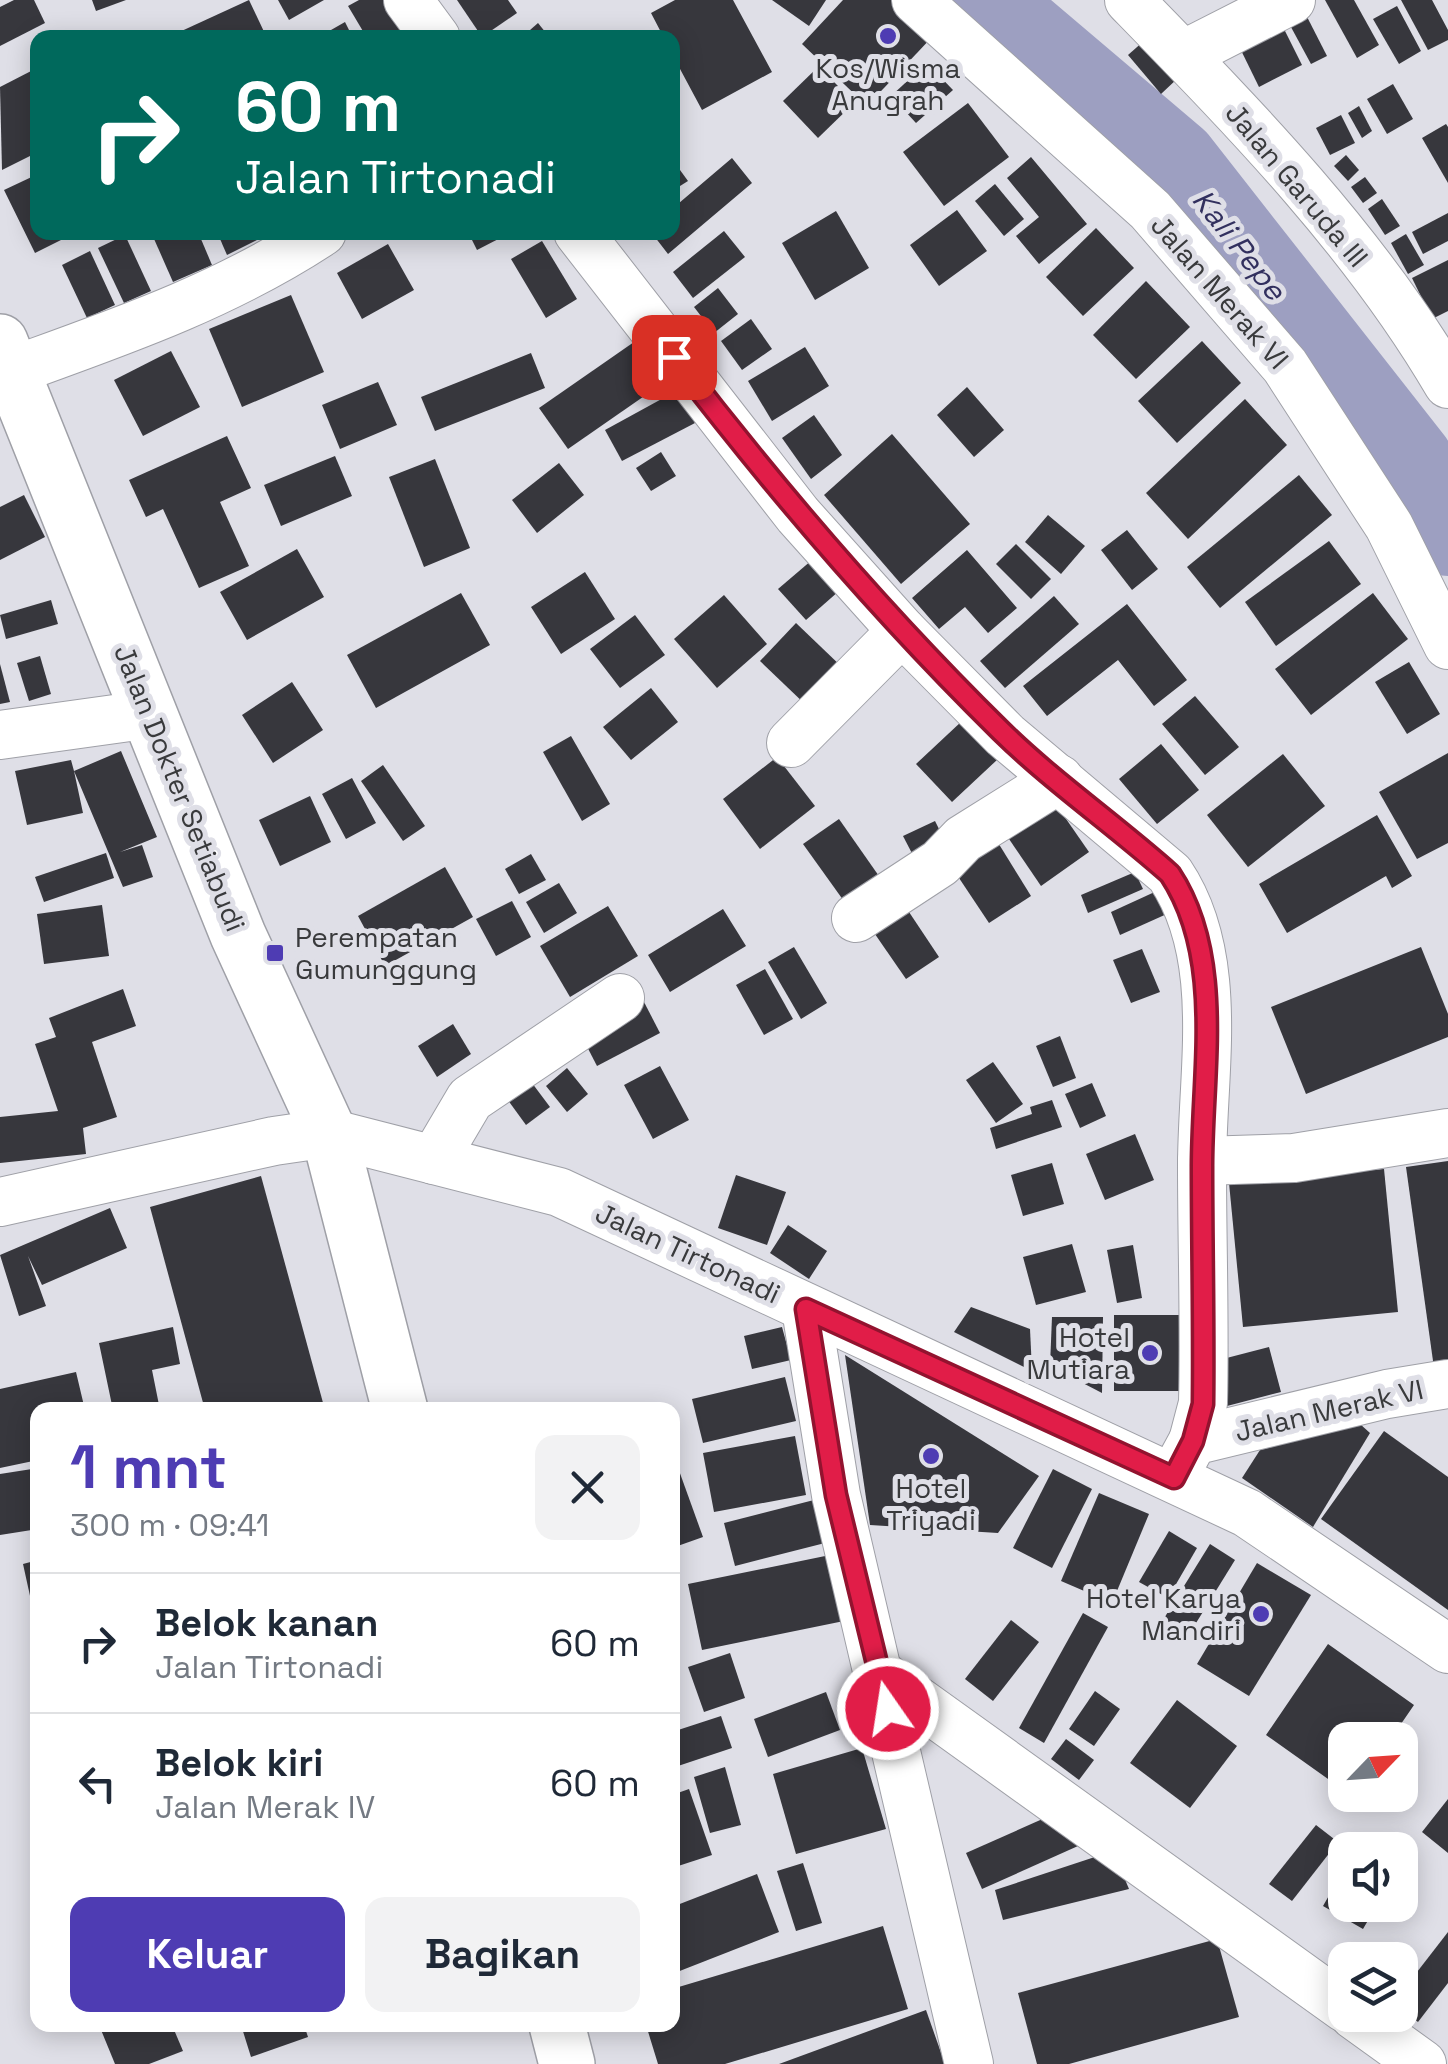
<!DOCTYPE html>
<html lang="id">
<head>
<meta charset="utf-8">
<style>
	body { margin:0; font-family:"Space Grotesk",sans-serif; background:#f2f2f3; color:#1f2937; height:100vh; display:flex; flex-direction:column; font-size:38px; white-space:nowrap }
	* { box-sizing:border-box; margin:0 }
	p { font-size:32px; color:#747a83 }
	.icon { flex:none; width:55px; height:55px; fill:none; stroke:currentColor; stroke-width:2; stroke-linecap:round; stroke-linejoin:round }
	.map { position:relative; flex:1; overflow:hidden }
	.sheet { position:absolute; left:30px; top:1402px; width:650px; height:630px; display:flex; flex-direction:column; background:#fff; border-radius:20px; box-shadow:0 5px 25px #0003 }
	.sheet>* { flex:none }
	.hud { position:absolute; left:30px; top:30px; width:650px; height:210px; border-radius:20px; box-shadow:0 5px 25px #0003; background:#00695c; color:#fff; overflow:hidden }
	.needle { width:65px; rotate:65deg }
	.tools { position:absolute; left:1328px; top:1722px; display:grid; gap:20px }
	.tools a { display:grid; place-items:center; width:90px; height:90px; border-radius:20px; background:#fff; box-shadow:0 5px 25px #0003; font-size:50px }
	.pin { position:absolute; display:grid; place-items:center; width:85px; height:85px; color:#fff; margin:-42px; border-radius:20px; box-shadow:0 5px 15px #0006 }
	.me { position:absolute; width:110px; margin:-55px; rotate:347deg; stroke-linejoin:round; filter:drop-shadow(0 0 8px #0008) }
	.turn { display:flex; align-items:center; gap:35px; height:210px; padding:0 40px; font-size:45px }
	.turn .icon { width:130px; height:130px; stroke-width:2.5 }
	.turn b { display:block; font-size:70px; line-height:85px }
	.round { display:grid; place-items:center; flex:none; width:105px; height:105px; border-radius:20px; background:#f2f2f3 }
	.headline { display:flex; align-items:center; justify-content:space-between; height:170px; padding:0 40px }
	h1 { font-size:60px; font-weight:700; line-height:75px; color:#4e3cb3 }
	.primary-button { display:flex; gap:20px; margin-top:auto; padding:20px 40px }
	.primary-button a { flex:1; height:115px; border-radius:20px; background:#4e3cb3; color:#fff; font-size:40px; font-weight:700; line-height:115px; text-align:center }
	.primary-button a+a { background:#f2f2f3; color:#1f2937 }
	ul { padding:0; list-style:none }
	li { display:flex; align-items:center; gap:30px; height:140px; padding:0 40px; border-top:2px solid #e0e1e3 }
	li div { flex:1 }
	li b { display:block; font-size:38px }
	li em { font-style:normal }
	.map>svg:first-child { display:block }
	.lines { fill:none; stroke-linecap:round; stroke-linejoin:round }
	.river { stroke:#9d9fc1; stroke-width:88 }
	.building { fill:#37373d }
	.minor-casing { stroke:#9fa0a7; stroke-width:50 }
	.tertiary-casing { stroke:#9fa0a7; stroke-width:58 }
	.minor { stroke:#fff; stroke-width:48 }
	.tertiary { stroke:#fff; stroke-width:55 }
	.route-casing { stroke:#92132f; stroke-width:25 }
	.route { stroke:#e11d48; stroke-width:18 }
	.poi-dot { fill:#4e3cb3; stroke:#dfdfe7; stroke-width:4 }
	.labels { text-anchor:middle; stroke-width:10; stroke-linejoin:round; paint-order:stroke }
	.poi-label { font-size:28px; fill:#393a3c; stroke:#dfdfe7 }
	.street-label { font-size:28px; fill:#393a3c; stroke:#dfdfe7 }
	.water-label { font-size:30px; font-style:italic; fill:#32305e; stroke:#dfdfe7 }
</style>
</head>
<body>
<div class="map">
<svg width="1448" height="2064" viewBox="0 0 1448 2064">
	<rect width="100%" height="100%" fill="#dfdfe7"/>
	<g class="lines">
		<polyline class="river" points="983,0 1174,162 1410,463 1448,532"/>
	</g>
	<g class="building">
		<polygon points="14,0 34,0 45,23 0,46 0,7"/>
		<polygon points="92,0 126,0 96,11"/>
		<polygon points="249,0 267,38 177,38 175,34"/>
		<polygon points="278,0 324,0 289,20"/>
		<polygon points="359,0 385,0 407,38 367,38 348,6"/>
		<polygon points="457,0 508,0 517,13 482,37"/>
		<polygon points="675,0 733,0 772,72 702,110 672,54 672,38 664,38 651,13"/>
		<polygon points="772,0 826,0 809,26"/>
		<polygon points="843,0 895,0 933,36 867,106 802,44"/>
		<polygon points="1325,0 1354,0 1379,45 1357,58"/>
		<polygon points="1401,0 1432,0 1448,30 1448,40 1428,50"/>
		<polygon points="1397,6 1421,51 1399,64 1373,19"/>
		<polygon points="1302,7 1327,56 1311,64 1285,16"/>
		<polygon points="1278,17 1302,65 1259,87 1235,38"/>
		<polygon points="345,22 353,38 317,38"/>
		<polygon points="538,23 550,38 521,38"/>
		<polygon points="1145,40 1178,78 1161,94 1128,55"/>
		<polygon points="927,63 953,90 916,123 891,96"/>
		<polygon points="819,66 854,103 818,138 783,101"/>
		<polygon points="35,69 38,152 2,170 0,87"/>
		<polygon points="1393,84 1413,119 1387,134 1367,99"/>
		<polygon points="968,103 1009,157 944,206 903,152"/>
		<polygon points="1359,106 1372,131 1362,138 1348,113"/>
		<polygon points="1341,115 1355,143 1330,155 1316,128"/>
		<polygon points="1446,124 1448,127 1448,183 1422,138"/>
		<polygon points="1346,155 1359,170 1348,181 1334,166"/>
		<polygon points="1031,157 1087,224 1039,264 1016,236 1039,217 1007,178"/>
		<polygon points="732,158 752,183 668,254 651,232 672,232 672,209"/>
		<polygon points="672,159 688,181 672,191"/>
		<polygon points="38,174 38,232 77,232 35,253 4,190"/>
		<polygon points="1365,177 1377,193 1363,203 1351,187"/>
		<polygon points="995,184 1024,219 1004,236 975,201"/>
		<polygon points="1382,199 1400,226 1385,235 1368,209"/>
		<polygon points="957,210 987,251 939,286 910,245"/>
		<polygon points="836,211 869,268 815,300 782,243"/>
		<polygon points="1448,213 1448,241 1423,254 1412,232"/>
		<polygon points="1096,228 1134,268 1083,316 1046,277"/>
		<polygon points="724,231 745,257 693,298 673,272"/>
		<polygon points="151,232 198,232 212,265 173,282"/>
		<polygon points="217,232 266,232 267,235 227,255"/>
		<polygon points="468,232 512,232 477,250"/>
		<polygon points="1406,234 1424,265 1408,274 1391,243"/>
		<polygon points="125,235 151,291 124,303 98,248"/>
		<polygon points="542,241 577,299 546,318 511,259"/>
		<polygon points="388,244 414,290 362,319 337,273"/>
		<polygon points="90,251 115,305 87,318 62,265"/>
		<polygon points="1448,260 1448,311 1432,319 1412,278"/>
		<polygon points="1146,281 1190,327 1136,379 1093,335"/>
		<polygon points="718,288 738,314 714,333 694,307"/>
		<polygon points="291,295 324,372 242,407 209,329"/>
		<polygon points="751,319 772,349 742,370 721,341"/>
		<polygon points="647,333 676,374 568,449 539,408"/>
		<polygon points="1202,341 1241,383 1177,443 1138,401"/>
		<polygon points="805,347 829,386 772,421 748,381"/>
		<polygon points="171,351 200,407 143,436 114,380"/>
		<polygon points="531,353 545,388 435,431 421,397"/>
		<polygon points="378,382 397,425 340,449 322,405"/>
		<polygon points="967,387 1004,430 974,457 937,415"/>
		<polygon points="678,390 695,423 622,461 605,430"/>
		<polygon points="1245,399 1287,445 1188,539 1146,493"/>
		<polygon points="814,415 842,455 811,479 782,438"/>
		<polygon points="892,434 970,524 901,584 824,495"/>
		<polygon points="227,436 251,488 220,502 249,566 199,588 163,509 146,517 129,480"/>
		<polygon points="661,452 676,476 651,491 636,468"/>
		<polygon points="335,456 352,496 281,526 264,485"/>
		<polygon points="435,459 470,548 424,567 389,477"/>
		<polygon points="559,463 584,495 537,533 512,500"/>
		<polygon points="1299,475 1332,515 1220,608 1187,567"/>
		<polygon points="24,495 45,537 0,560 0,507"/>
		<polygon points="1048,515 1085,546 1061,574 1025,542"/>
		<polygon points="1127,530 1158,569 1132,590 1101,550"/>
		<polygon points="1329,541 1361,584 1276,646 1245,602"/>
		<polygon points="1016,544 1051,579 1031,599 996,564"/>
		<polygon points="297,549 324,597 247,640 220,592"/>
		<polygon points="967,550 1017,608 988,633 965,607 939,629 912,598"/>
		<polygon points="812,560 839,591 806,620 778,589"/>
		<polygon points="585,572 615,619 561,654 531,607"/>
		<polygon points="461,593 490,645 376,708 347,655"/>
		<polygon points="1373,593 1408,639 1311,715 1275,669"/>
		<polygon points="724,595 767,644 717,688 674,639"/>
		<polygon points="1054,596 1079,624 1005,688 980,661"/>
		<polygon points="51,600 58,624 6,639 0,615"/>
		<polygon points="1127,604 1187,680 1154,706 1118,660 1047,716 1023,686"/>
		<polygon points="635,615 665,655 620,688 590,649"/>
		<polygon points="796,623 844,669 808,707 760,661"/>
		<polygon points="40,656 51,694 29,701 17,663"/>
		<polygon points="1409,662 1440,714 1407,734 1375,682"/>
		<polygon points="0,664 10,702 0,704"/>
		<polygon points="292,682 323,730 273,763 242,715"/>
		<polygon points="651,688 678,722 631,760 603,727"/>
		<polygon points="1195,696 1239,747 1205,775 1162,724"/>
		<polygon points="962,721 998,759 952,802 916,764"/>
		<polygon points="571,736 610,804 582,821 543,752"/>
		<polygon points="1161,744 1199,790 1157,824 1119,779"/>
		<polygon points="121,751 157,837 120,852 142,845 153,877 123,887 74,771 83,813 27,825 15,771 71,760 74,771"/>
		<polygon points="1448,753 1448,843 1417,859 1379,792"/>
		<polygon points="1283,754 1325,806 1248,867 1207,815"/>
		<polygon points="777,757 815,806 760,849 723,799"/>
		<polygon points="383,765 425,826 403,841 361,781"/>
		<polygon points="352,778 376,823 346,839 322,794"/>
		<polygon points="310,796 331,842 280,866 259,820"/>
		<polygon points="1055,803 1089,852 1041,886 1007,836"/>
		<polygon points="1377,815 1412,876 1392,888 1386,876 1287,933 1259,884"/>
		<polygon points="839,819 881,879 846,904 803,844"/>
		<polygon points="935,821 948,847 917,863 903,836"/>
		<polygon points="997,841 1031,896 989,923 953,869"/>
		<polygon points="106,853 114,878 44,902 35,877"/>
		<polygon points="531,854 546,880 519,894 505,869"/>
		<polygon points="445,867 473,917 385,966 358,916"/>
		<polygon points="1135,872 1143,889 1088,913 1081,895"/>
		<polygon points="559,883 577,913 544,933 526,902"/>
		<polygon points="1159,890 1169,913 1120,935 1111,912"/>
		<polygon points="901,900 939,957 906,979 868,924"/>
		<polygon points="512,901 531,937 496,956 476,919"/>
		<polygon points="102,905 109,956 44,964 37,914"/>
		<polygon points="608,906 638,956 570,997 540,946"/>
		<polygon points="723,909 746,946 670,992 648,955"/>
		<polygon points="794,947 827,1003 801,1019 768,962"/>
		<polygon points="1421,947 1448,1014 1448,1037 1306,1094 1271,1007"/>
		<polygon points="1142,949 1160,992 1131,1003 1113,960"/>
		<polygon points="765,969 793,1019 764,1035 736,985"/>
		<polygon points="123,989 136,1026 92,1042 117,1117 83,1128 86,1154 0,1163 0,1117 58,1111 35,1044 56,1037 49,1018"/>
		<polygon points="644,1002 660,1033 597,1066 581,1035"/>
		<polygon points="453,1024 471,1054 437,1077 418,1046"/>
		<polygon points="1060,1036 1076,1078 1053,1087 1036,1046"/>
		<polygon points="993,1062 1023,1104 996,1123 966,1080"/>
		<polygon points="660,1066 689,1120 653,1139 624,1085"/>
		<polygon points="567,1068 588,1094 567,1112 546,1086"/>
		<polygon points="529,1079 550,1107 526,1125 505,1096"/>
		<polygon points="1092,1083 1106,1116 1080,1128 1065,1094"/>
		<polygon points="1052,1100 1062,1127 996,1149 990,1128 1032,1114 1030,1107"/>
		<polygon points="1135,1134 1154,1180 1105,1200 1086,1154"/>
		<polygon points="1448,1161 1448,1366 1434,1368 1406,1167"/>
		<polygon points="1052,1163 1064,1204 1023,1216 1011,1175"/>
		<polygon points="1384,1169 1398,1312 1243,1327 1229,1183"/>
		<polygon points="736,1175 786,1192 767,1245 718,1228"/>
		<polygon points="261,1176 325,1410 205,1410 150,1207"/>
		<polygon points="110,1208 127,1248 42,1285 28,1256 46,1306 19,1316 0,1255"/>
		<polygon points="788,1225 827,1251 809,1279 770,1253"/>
		<polygon points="1072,1244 1086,1292 1036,1305 1023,1257"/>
		<polygon points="1133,1245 1142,1298 1117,1303 1107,1250"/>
		<polygon points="971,1307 1030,1329 1032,1371 954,1332"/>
		<rect x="1114" y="1315" width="72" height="76"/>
		<polygon points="1052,1317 1103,1317 1102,1393 1050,1366"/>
		<polygon points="173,1327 180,1364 152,1370 160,1410 113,1410 99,1343"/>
		<polygon points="782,1327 791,1360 752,1369 744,1336"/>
		<polygon points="1269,1347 1281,1392 1227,1406 1215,1361"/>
		<polygon points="845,1355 1039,1476 998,1533 870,1525"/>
		<polygon points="76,1372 85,1410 38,1410 38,1460 0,1468 0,1389"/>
		<polygon points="785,1377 796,1421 703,1443 692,1399"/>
		<polygon points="1360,1424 1370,1433 1313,1527 1242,1478 1260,1450"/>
		<polygon points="1384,1431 1448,1477 1448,1610 1321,1519"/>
		<polygon points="795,1436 806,1495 714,1512 703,1453"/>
		<polygon points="677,1465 703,1537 672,1548 672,1466"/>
		<polygon points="32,1469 38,1529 0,1535 0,1474"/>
		<polygon points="1053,1469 1092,1489 1052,1568 1013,1548"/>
		<polygon points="1099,1493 1149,1514 1112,1603 1061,1581"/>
		<polygon points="814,1500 825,1543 735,1566 724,1523"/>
		<polygon points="1169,1531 1197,1548 1168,1598 1139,1582"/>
		<polygon points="1210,1544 1235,1560 1188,1636 1163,1620"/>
		<polygon points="830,1555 844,1621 702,1650 688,1584"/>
		<polygon points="38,1560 38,1613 34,1614 23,1564"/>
		<polygon points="1257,1563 1311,1595 1249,1696 1197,1664"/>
		<polygon points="1083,1613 1108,1627 1044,1743 1019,1728"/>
		<polygon points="1011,1620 1039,1642 993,1701 965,1679"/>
		<polygon points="1328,1644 1414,1705 1390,1740 1345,1740 1345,1791 1266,1735"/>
		<polygon points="730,1653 745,1698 704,1712 688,1667"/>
		<polygon points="1095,1691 1120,1709 1094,1746 1069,1729"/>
		<polygon points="826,1692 840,1730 768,1757 754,1719"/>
		<polygon points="1177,1700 1237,1746 1190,1808 1130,1763"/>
		<polygon points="721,1716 732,1748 678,1766 672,1732"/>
		<polygon points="1066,1739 1094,1760 1079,1780 1051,1759"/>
		<polygon points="862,1748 886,1829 796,1854 773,1774"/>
		<polygon points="725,1767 741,1825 710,1833 694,1777"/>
		<polygon points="689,1789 712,1855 672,1868 672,1795"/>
		<polygon points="1448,1799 1448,1853 1422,1832"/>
		<polygon points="1056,1813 1078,1846 982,1889 966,1853"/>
		<polygon points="1316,1825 1338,1842 1292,1901 1269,1884"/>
		<polygon points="1113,1851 1129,1889 1003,1920 995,1890"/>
		<polygon points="803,1863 822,1923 796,1931 777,1871"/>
		<polygon points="757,1874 779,1932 672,1974 672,1907"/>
		<polygon points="1339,1878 1345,1882 1345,1905 1377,1905 1363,1929 1323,1906"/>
		<polygon points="883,1926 908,2009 725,2064 658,2064 646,2025 672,2025 672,1989"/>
		<polygon points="1448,1932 1448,1983 1418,2022 1400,2008 1400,1994"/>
		<polygon points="1217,1939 1239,2017 1069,2064 1037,2064 1018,1993"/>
		<polygon points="926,2010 945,2064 779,2064"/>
		<polygon points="99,2025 172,2025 183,2051 149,2064 115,2064"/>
		<polygon points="241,2025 304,2025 308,2037 251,2057"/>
	</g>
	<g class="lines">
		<defs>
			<g id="minor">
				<polyline points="408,0 436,38"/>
				<polyline points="916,0 1150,210 1285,366 1389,526 1448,645"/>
				<path d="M1129 0C1244 118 1364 240 1448 384"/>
				<polyline points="1183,55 1291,0"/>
				<path d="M578 232 798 515 902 631 1005 735 1170 874C1226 957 1202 1071 1202 1166 1202 1245 1205 1324 1203 1403L1193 1441"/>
				<path d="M12 371C120 332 225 296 322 232"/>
				<polyline points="0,735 151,714"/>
				<polyline points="791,743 902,631"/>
				<polyline points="856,918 940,863 963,839 1059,779"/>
				<polyline points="434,1160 470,1099 620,998"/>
				<polyline points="1202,1161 1294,1158 1448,1133"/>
				<polyline points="0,1202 274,1141 329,1133 559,1192 1247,1513 1448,1649"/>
				<polyline points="806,1309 836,1495 969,2064"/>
				<polyline points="1181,1463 1193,1441 1387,1394 1448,1384"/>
				<polyline points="880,1674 1345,2008"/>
				<polyline points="1354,2015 1422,2064"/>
			</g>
			<g id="tertiary">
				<polyline points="0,342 238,935 329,1133 400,1410"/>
				<polyline points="557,2025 567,2064"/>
			</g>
		</defs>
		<use href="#minor" class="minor-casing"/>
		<use href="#tertiary" class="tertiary-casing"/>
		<use href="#minor" class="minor"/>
		<use href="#tertiary" class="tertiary"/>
	</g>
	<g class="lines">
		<defs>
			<path id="route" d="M674 357C775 489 882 614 1001 731 1053 782 1115 825 1170 874 1225 957 1202 1071 1202 1166 1202 1245 1204 1324 1203 1404L1193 1441 1174 1478 806 1309 836 1495 888 1709"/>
		</defs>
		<use href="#route" class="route-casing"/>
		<use href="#route" class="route"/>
	</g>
	<g class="poi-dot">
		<circle cx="888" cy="36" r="10"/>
		<rect x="265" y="943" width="20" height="20" rx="5"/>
		<circle cx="1150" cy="1353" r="10"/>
		<circle cx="931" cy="1456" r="10"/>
		<circle cx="1261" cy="1614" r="10"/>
	</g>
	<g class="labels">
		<g class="poi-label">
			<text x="888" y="78">Kos/Wisma<tspan x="888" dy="32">Anugrah</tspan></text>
			<text x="295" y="947" text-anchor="start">Perempatan<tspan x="295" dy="32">Gumunggung</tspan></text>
			<text x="1130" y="1347" text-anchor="end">Hotel<tspan x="1130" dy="32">Mutiara</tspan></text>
			<text x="931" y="1498">Hotel<tspan x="931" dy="32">Triyadi</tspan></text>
			<text x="1241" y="1608" text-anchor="end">Hotel Karya<tspan x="1241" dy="32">Mandiri</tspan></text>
		</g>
		<g class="street-label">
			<text transform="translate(1297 185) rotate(50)" y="10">Jalan Garuda III</text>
			<text transform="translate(1220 292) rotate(49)" y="10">Jalan Merak VI</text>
			<text transform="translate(180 788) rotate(68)" y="10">Jalan Dokter Setiabudi</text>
			<text transform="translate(688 1253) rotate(25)" y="10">Jalan Tirtonadi</text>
			<text transform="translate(1329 1410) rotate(-13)" y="10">Jalan Merak VI</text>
		</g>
		<g class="water-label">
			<text transform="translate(1239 245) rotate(52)" y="10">Kali Pepe</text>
		</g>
	</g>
</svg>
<div class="tools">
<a><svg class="needle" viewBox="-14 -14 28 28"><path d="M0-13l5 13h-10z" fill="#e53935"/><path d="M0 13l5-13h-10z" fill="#747a83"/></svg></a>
<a><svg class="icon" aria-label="sound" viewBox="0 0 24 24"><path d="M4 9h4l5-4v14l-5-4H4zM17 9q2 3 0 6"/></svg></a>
<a><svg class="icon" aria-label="layers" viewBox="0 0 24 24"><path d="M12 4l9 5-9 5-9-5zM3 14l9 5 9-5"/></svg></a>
</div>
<div class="pin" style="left:674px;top:357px;background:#d93025"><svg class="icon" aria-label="arrive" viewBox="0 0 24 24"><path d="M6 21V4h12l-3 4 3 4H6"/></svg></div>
<svg class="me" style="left:888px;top:1709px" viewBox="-20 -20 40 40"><circle r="17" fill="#e11d48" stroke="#fff" stroke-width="3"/><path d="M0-11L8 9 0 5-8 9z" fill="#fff"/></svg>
<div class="hud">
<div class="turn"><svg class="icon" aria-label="right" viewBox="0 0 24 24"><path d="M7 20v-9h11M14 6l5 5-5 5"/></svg><div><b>60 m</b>Jalan Tirtonadi</div></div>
</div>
<section class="sheet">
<div class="headline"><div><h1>1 mnt</h1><p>300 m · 09:41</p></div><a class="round"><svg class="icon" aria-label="close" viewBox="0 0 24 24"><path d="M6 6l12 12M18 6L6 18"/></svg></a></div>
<ul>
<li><svg class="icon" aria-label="right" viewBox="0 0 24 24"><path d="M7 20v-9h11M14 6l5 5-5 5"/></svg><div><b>Belok kanan</b><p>Jalan Tirtonadi</p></div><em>60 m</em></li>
<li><svg class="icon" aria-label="left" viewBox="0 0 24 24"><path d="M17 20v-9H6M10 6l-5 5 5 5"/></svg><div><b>Belok kiri</b><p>Jalan Merak IV</p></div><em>60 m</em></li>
</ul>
<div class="primary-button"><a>Keluar</a><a>Bagikan</a></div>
</section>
</div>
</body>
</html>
